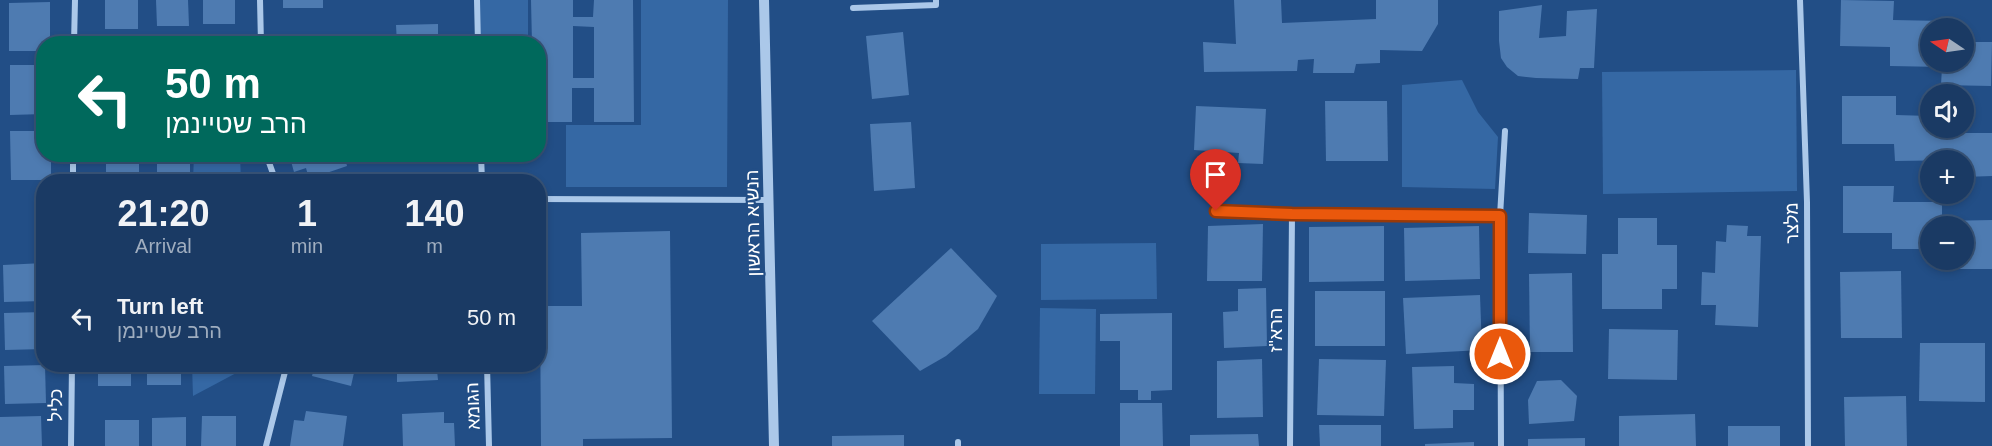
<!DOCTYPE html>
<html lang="en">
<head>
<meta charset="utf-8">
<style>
	body { margin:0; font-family:Helvetica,"Noto Sans Hebrew",sans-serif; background:#27456d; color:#f1f3f6; height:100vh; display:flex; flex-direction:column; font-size:22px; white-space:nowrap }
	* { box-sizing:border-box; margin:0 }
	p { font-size:20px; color:#9fadbf }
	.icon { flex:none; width:33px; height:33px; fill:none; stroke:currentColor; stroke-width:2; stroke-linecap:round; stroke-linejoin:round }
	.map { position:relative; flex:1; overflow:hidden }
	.details { position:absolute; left:36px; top:174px; width:510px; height:198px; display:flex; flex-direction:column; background:#1a3a64; border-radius:24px; box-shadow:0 3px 9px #0003,0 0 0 2px #385478 }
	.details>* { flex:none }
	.banner { position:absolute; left:36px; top:36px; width:510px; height:126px; border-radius:24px; box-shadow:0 3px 9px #0003,0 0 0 2px #385478; background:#00695c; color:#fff; overflow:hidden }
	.needle { width:39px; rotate:283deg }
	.tools { position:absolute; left:1920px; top:18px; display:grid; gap:12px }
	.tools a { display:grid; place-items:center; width:54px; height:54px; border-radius:50%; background:#1a3a64; box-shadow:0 3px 9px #0003,0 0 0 2px #385478; font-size:30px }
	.pin { position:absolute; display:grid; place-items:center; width:51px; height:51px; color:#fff; margin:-62px -26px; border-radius:50% 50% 50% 0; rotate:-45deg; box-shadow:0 0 6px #0007 }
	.pin .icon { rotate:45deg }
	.me { position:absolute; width:66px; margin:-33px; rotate:0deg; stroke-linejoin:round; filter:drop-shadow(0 0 4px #0008) }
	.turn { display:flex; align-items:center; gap:21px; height:126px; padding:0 30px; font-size:27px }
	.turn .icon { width:78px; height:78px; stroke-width:2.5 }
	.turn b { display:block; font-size:42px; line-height:51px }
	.eta { display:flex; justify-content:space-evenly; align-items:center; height:102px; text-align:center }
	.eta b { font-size:36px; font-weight:700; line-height:42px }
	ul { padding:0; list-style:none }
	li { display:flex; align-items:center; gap:18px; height:84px; padding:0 30px }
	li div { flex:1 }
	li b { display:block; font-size:22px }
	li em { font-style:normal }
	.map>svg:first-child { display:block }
	.green { fill:#3568a4 }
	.building { fill:#4e7bb1; fill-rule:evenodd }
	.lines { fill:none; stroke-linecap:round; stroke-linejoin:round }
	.minor { stroke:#abc8e9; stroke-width:6 }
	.tertiary { stroke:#abc8e9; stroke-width:10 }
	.route-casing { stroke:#983908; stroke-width:15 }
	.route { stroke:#ea580c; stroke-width:10 }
	.labels { text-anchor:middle; stroke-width:4.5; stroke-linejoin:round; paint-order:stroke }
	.street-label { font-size:18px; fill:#fff; stroke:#224e86 }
</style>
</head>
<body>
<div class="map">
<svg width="1992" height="446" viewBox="0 0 1992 446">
	<rect width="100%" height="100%" fill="#224e86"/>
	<g class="green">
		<polygon points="480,0 528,0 528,43 480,44"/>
		<polygon points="641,0 728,0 727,187 566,187 566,125 641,125"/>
		<polygon points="1796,70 1797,191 1603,194 1602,72"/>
		<polygon points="1462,80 1478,112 1498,137 1495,189 1402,187 1402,85"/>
		<polygon points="194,155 240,155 241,181 193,181"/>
		<polygon points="1156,243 1157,299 1041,300 1041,244"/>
		<polygon points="1040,308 1096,309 1095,394 1039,394"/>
		<polygon points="192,365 241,365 240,371 193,396"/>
	</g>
	<g class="building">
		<rect x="105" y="0" width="33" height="29"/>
		<polygon points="156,0 188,0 189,26 157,26"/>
		<rect x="203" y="0" width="32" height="24"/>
		<rect x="283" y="0" width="40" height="8"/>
		<path d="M531 0H573V17H593L594 0H633L634 122H594V88H572V122H538V44H532ZM573 26 594 27V78H573Z"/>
		<polygon points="1234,0 1281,0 1282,23 1376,19 1376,0 1438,0 1438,24 1422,51 1380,50 1380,63 1356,64 1354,73 1313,73 1314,59 1298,60 1297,71 1204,72 1203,42 1236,44"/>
		<polygon points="1841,0 1894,1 1893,20 1944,21 1944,28 1930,28 1930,62 1964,62 1964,42 1992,42 1991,86 1941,85 1942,67 1890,66 1890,47 1840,46"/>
		<polygon points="50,2 50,44 44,44 44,51 9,51 9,3"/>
		<polygon points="1542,5 1539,38 1566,36 1567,11 1597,9 1594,68 1580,68 1578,79 1536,78 1518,76 1507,67 1501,58 1499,41 1499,11"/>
		<polygon points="438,24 438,34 449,34 449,44 397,44 396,25"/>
		<polygon points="903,32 909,95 872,99 866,36"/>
		<rect x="282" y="40" width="41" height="4"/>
		<polygon points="10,65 44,65 44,114 10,115"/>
		<polygon points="1842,96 1896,96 1896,115 1930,116 1930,128 1940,128 1940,133 1992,133 1992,176 1964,177 1964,160 1895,161 1894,144 1842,144"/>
		<polygon points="1325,101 1387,101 1388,161 1326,161"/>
		<polygon points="1196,106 1266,109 1263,164 1238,163 1239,153 1194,150"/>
		<polygon points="911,122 915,188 874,191 870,124"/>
		<polygon points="10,131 44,131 44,154 51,154 51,180 11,180"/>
		<rect x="106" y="154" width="33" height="23"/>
		<rect x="157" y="154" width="33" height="23"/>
		<polygon points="289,154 344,154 347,166 309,179 306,168 294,172"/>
		<polygon points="1843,186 1894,186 1893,202 1942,202 1942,221 1992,220 1992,269 1938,269 1938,260 1964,260 1964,226 1930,226 1930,249 1892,249 1892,233 1843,233"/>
		<polygon points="1529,213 1587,215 1586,254 1528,253"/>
		<polygon points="1618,218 1657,218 1657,245 1677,245 1677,289 1662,289 1662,309 1602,309 1602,254 1618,254"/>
		<polygon points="1263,224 1262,281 1207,281 1208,226"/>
		<polygon points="1727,225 1748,226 1747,236 1761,236 1758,327 1715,325 1716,305 1701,305 1702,272 1715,273 1716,241 1726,242"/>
		<polygon points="1384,226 1384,281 1309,282 1309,227"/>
		<polygon points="1479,226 1480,279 1405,281 1404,228"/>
		<polygon points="670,231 672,438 583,439 583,446 541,446 540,306 582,306 581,233"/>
		<polygon points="951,248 997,296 978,329 946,356 920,371 872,321"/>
		<polygon points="44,263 44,301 4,302 3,265"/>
		<polygon points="1901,271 1902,338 1841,338 1840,272"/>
		<polygon points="1572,273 1573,352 1530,352 1529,274"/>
		<polygon points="1266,288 1267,346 1224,348 1223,312 1238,311 1238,289"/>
		<rect x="1315" y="291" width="70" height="55"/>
		<polygon points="1480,295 1482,350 1406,354 1403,298"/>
		<polygon points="44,312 44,349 5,350 4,313"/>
		<polygon points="1172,313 1172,390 1151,391 1151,400 1138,400 1138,390 1120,390 1120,341 1100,341 1100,314"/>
		<polygon points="1609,329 1678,330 1677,380 1608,379"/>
		<polygon points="1920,343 1985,343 1985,402 1919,401"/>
		<polygon points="1262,359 1263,417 1217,418 1217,361"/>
		<polygon points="1319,359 1386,360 1384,416 1317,415"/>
		<rect x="98" y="364" width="33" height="22"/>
		<rect x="147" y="364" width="34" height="21"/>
		<polygon points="315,364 356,364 351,386 312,376"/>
		<polygon points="397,364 449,364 449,369 437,370 438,380 397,382"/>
		<polygon points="45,365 46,403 5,404 4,366"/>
		<polygon points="1454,366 1454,383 1474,384 1474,410 1453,410 1453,428 1414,429 1412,367"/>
		<polygon points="1561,380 1577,396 1574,421 1529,424 1528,400 1537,381"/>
		<polygon points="1906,396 1907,446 1845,446 1844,397"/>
		<polygon points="1120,403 1162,403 1163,446 1120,446"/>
		<polygon points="306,411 347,416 343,446 290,446 294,420 304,421"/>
		<polygon points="444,412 444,423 454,423 455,446 403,446 402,414"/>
		<polygon points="1695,414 1696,446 1619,446 1619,416"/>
		<polygon points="41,416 42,446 0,446 0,417"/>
		<polygon points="202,416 236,416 236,446 201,446"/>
		<polygon points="186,417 186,446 152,446 152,418"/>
		<rect x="105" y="420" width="34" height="26"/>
		<polygon points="1319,425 1381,425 1381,446 1320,446"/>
		<rect x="1728" y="426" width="52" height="20"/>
		<polygon points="1258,434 1259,446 1190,446 1190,435"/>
		<polygon points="904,435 904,446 832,446 832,436"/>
		<polygon points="1585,438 1585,446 1528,446 1528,439"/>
		<polygon points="1474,442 1474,446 1425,446 1425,444"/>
	</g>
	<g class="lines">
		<g class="minor">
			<polyline points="260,0 261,44"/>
			<polyline points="477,0 478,44"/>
			<polyline points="1800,0 1807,202 1808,446"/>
			<polyline points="853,8 936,5 936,0"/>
			<polyline points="74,44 75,0"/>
			<polyline points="266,154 276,182"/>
			<polyline points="481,154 482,182"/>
			<polyline points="73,182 73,154"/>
			<polyline points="538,199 769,200"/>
			<polyline points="1216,211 1292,214 1500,216"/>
			<polyline points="487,364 489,446"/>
			<polyline points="958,442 958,446"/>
			<polyline points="71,446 72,364"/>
			<polyline points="266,446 287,364"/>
			<polyline points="1290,446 1292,214"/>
			<polyline points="1501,446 1500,216 1505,131"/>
		</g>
		<polyline class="tertiary" points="764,0 774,446"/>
	</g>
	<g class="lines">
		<defs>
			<polyline id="route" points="1216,211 1292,214 1500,216 1500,354"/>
		</defs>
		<use href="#route" class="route-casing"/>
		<use href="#route" class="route"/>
	</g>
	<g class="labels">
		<g class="street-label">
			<text transform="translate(753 223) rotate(-91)" y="6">הנשיא הראשון</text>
			<text transform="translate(1792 223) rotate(-91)" y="6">מלצר</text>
			<text transform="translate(1276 330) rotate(-90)" y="6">הרא"ז</text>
			<text transform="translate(56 405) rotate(-89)" y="6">כליל</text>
			<text transform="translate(473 406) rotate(-92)" y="6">הגומא</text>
		</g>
	</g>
</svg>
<div class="tools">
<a><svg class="needle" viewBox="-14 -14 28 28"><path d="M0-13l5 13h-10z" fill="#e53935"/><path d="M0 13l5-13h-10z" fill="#9fadbf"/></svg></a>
<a><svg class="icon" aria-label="sound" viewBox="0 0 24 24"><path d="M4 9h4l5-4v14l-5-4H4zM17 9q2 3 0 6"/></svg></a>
<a>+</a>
<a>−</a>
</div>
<div class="pin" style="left:1216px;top:211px;background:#d93025"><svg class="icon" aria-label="arrive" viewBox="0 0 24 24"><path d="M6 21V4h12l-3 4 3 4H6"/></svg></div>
<svg class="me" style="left:1500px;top:354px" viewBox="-20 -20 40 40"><circle r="17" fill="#ea580c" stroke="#fff" stroke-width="3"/><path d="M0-11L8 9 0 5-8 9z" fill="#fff"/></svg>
<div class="banner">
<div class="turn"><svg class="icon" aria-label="left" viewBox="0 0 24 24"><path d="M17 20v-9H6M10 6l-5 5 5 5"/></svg><div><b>50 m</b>הרב שטיינמן</div></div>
</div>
<section class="details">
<div class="eta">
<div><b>21:20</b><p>Arrival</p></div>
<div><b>1</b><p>min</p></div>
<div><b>140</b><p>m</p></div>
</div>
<ul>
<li><svg class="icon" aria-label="left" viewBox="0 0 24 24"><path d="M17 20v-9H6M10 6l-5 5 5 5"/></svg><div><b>Turn left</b><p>הרב שטיינמן</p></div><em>50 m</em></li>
</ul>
</section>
</div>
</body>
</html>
